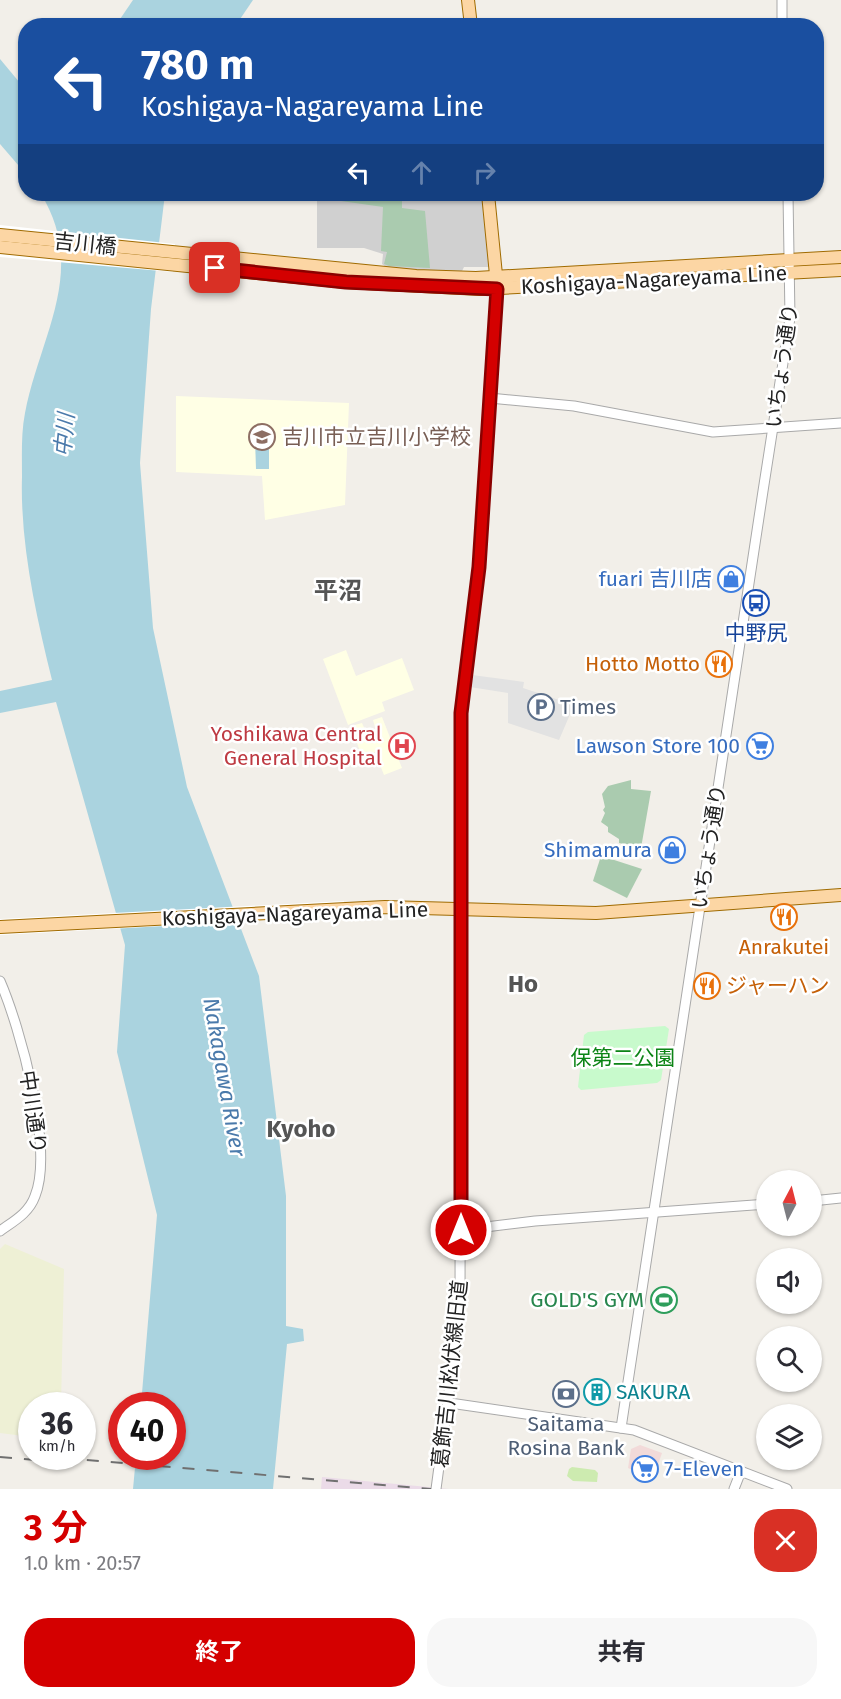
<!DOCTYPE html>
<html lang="ja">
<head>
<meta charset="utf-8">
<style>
	body { margin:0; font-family:"Fira Sans","Noto Sans JP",sans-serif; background:#f7f7f7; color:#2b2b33; height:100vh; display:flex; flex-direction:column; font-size:22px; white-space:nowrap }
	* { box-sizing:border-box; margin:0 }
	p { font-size:20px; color:#7c7c81 }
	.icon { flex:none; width:33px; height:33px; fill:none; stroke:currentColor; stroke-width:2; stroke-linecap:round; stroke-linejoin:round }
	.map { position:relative; height:1489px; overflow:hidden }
	.side { display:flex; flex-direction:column; background:#fff; flex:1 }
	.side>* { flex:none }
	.top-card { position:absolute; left:18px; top:18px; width:806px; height:183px; border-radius:24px; box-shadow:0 2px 4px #0004; background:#1a4fa0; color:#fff; overflow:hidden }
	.needle { width:39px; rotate:7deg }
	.buttons { position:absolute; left:756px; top:1170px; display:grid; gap:12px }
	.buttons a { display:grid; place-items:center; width:66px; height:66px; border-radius:50%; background:#fff; box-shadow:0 2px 4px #0004; font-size:30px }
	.speed { position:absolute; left:18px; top:1392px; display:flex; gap:12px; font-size:30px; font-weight:700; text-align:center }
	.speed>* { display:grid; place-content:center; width:78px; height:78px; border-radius:50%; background:#fff; box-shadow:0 2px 4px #0004; line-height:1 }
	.speed small { font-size:15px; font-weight:400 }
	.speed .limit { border:9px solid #d22; background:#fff; color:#111 }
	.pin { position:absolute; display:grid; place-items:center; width:51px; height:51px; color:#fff; margin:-26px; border-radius:12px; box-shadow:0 3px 9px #0006 }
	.me { position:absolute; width:66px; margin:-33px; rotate:0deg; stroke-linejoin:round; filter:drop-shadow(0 0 4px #0008) }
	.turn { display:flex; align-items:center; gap:21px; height:126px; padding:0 24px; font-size:27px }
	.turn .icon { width:78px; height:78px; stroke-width:2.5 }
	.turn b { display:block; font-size:42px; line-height:51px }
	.lanes { display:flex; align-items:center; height:57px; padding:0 24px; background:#0003; justify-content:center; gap:30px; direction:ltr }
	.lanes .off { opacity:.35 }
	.round { display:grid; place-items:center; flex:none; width:63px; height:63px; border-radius:24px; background:#f7f7f7 }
	.headline { display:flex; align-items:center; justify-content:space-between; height:102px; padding:0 24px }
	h1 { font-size:36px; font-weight:700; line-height:45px; color:#d40000 }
	.primary-button { display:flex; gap:12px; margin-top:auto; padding:12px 24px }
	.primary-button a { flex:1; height:69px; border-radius:24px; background:#d40000; color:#fff; font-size:24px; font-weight:700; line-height:69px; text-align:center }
	.primary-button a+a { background:#f7f7f7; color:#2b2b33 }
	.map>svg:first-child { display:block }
	.commercial { fill:#f2dad9 }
	.industrial { fill:#ebdbe8 }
	.education { fill:#ffffe5 }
	.religious { fill:#d0d0d0 }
	.farmland { fill:#eef0d5 }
	.grass { fill:#cdebb0 }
	.cemetery { fill:#aacbaf }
	.park { fill:#c8facc }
	.parking { fill:#e2e2e2 }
	.water { fill:#aad3df }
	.pier { fill:#fff }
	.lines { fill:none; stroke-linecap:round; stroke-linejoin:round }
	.tertiary-casing { stroke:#a9a9a9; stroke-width:11 }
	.primary-casing { stroke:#a06b00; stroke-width:14 }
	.tertiary { stroke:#fff; stroke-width:9 }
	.primary { stroke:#fcd6a4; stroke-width:12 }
	.rail { stroke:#707070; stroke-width:2; stroke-dasharray:12 12; stroke-linecap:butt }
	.route-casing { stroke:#8a0000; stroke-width:15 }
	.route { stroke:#d40000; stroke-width:10 }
	.labels { text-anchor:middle; stroke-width:5; stroke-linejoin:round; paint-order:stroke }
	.street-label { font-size:21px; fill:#222; stroke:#fff }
	.education-label { font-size:21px; fill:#785e54; stroke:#fff; text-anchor:start }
	.shop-label { font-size:21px; fill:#366cbe; stroke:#fff; text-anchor:end }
	.transit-label { font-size:21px; fill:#164399; stroke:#fff }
	.food-label { font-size:21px; fill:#c56008; stroke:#fff; text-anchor:end }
	.service-label { font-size:21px; fill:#4e5e75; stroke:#fff; text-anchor:start }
	.health-label { font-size:21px; fill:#be3a42; stroke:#fff; text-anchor:end }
	.park-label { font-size:21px; fill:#0c8416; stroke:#fff }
	.leisure-label { font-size:21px; fill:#27864d; stroke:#fff; text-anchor:end }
	.culture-label { font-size:21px; fill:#0d838f; stroke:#fff; text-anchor:start }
	.water-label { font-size:22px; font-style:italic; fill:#4a7aab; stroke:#fff }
	.quarter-label { font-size:24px; font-weight:bold; fill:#555; stroke:#fff }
</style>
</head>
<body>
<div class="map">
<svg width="841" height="1489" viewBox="0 0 841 1489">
	<rect width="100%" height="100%" fill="#f2efe9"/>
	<polygon class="commercial" points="640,1445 662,1453 653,1479 628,1468 631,1449"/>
	<polygon class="industrial" points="322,1477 449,1489 321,1489"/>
	<g class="education">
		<polygon points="176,396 349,403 345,505 265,520 262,476 176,472"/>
		<polygon points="346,650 356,676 402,658 414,690 382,702 385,711 348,725 323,659"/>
		<polygon points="382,717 402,768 384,775 375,752 362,757 351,726 362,723 367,734 376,731 373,720"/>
	</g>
	<polygon class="religious" points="317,194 482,194 489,267 464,267 461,273 390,270 382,264 383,254 364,248 317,248"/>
	<polygon class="farmland" points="5,1244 64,1269 61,1405 32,1406 31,1437 0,1433 0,1249"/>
	<polygon class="grass" points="572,1467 595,1470 598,1473 597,1482 573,1481 567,1476 569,1469"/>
	<g class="cemetery">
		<polygon points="342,194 402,194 402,208 425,211 430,268 389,266 384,264 387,252 381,251 383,207 341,201"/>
		<polygon points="631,780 631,789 651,791 641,848 619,843 619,839 608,832 608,827 601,822 605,813 603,810 605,807 602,794 608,786"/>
		<polygon points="608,858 642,869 627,898 593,881 600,859"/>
	</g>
	<polygon class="park" points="665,1026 669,1029 661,1080 657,1083 581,1090 578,1087 584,1035 588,1032"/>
	<polygon class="parking" points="472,675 524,682 523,688 574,705 559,740 508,723 508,693 470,687"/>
	<g class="water">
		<polygon points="133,0 253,0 236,25 116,25"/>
		<polygon points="0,59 25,89 25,173 0,144"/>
		<path d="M41 194H165L151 309 140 463 153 628 187 787 259 976 286 1196V1326L303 1329 304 1341 287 1344 273 1489H133L136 1457 172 1456V1406L141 1405 157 1215 117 1052 125 945 56 702 0 713V691L52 680C36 615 20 544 22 477 22 456 21 433 25 413 40 335 88 271 41 194Z"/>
		<polygon points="255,439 269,439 269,469 256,469"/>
	</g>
	<g class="pier">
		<polygon points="0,225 175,244 173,272 0,257"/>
		<polygon points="344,901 346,916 0,935 0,919"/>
	</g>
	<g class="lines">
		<defs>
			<g id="tertiary">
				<polyline points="782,0 782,26"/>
				<polyline points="490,398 574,406 713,432 841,423"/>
				<path d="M0 981C20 1027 54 1149 35 1196 29 1213 14 1221 0 1231"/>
				<polyline points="812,1201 841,1198"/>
				<polyline points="461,1230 535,1221 766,1204"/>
				<polyline points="450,1403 634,1430 787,1489"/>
				<polyline points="621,1428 763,491 790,318 788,194"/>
				<polyline points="436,1489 460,1310 461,713 479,567 497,289"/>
				<polyline points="734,1489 741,1471"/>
			</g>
			<g id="primary">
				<polyline points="468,0 471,26"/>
				<polyline points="488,194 497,285"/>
				<polyline points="0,235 416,276 476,278 841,257"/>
				<polyline points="0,247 346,282 480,289 841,270"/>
				<polyline points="0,927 385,907 596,913 841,895"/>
			</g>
		</defs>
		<use href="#tertiary" class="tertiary-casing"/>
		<use href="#primary" class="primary-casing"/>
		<use href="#tertiary" class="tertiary"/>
		<use href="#primary" class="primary"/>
		<g class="rail">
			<polyline points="39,1456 431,1489"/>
			<polyline points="0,1457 48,1461"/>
		</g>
	</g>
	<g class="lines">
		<defs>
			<polyline id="route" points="215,268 346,282 497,289 479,567 461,713 461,1230"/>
		</defs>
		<use href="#route" class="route-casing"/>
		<use href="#route" class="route"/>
	</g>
	<defs>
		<symbol id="school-ring" viewBox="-11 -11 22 22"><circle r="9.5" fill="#fff" stroke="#8d6e63" stroke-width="1.5"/><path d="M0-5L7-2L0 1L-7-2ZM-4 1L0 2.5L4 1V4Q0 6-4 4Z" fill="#8d6e63"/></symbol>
		<symbol id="shop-ring" viewBox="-11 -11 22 22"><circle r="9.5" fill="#fff" stroke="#3f7fe0" stroke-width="1.5"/><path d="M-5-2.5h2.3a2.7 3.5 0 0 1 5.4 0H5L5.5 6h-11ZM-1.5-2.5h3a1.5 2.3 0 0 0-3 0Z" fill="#3f7fe0"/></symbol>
		<symbol id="bus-ring" viewBox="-11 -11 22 22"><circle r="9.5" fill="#fff" stroke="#1a4fb4" stroke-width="1.5"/><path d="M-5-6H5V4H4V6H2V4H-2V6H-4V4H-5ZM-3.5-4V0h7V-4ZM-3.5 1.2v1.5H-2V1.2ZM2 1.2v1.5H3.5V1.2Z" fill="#1a4fb4"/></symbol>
		<symbol id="restaurant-ring" viewBox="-11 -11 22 22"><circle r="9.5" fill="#fff" stroke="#e8710a" stroke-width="1.5"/><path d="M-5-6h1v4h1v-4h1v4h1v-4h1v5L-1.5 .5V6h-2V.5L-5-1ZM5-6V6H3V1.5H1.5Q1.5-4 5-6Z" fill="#e8710a"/></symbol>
		<symbol id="parking-ring" viewBox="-11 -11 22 22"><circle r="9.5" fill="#fff" stroke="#5c6f8a" stroke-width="1.5"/><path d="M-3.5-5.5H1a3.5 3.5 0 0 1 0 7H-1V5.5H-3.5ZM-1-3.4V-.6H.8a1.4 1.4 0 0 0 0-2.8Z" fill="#5c6f8a"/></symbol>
		<symbol id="hospital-ring" viewBox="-11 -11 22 22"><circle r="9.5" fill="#fff" stroke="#e0444e" stroke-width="1.5"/><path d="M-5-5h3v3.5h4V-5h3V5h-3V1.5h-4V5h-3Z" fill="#e0444e"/></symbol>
		<symbol id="supermarket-ring" viewBox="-11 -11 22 22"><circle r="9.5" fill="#fff" stroke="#3f7fe0" stroke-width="1.5"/><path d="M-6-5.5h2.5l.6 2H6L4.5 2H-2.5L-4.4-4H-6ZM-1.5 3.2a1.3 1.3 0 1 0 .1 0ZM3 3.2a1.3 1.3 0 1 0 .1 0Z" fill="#3f7fe0"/></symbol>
		<symbol id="stadium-ring" viewBox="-11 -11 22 22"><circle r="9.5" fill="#fff" stroke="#2e9e5b" stroke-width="1.5"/><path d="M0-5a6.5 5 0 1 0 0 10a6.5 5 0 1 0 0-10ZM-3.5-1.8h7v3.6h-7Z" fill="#2e9e5b"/></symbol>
		<symbol id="building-ring" viewBox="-11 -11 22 22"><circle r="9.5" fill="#fff" stroke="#0f9aa8" stroke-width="1.5"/><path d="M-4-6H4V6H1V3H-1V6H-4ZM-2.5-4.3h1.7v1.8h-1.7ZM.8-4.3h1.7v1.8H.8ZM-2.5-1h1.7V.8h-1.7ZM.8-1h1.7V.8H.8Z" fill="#0f9aa8"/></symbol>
		<symbol id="bank-ring" viewBox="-11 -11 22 22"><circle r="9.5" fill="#fff" stroke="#5c6f8a" stroke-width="1.5"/><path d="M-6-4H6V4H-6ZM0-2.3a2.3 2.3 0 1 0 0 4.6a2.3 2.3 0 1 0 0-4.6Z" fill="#5c6f8a"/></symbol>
	</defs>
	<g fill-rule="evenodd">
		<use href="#school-ring" x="247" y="422" width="30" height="30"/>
		<use href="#shop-ring" x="716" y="564" width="30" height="30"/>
		<use href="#bus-ring" x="741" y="588" width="30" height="30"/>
		<use href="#restaurant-ring" x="704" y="649" width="30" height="30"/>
		<use href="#parking-ring" x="526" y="692" width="30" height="30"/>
		<use href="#hospital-ring" x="387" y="731" width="30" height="30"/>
		<use href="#supermarket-ring" x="745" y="731" width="30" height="30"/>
		<use href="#shop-ring" x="657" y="835" width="30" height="30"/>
		<use href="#restaurant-ring" x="769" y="902" width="30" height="30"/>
		<use href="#restaurant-ring" x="692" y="971" width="30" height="30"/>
		<use href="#stadium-ring" x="649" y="1285" width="30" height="30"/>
		<use href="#building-ring" x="582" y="1377" width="30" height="30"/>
		<use href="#bank-ring" x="551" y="1379" width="30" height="30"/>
		<use href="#supermarket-ring" x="630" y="1454" width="30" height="30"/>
	</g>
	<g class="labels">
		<g class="street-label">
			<text transform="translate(85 244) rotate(6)" y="7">吉川橋</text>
			<text transform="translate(654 280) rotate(-3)" y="7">Koshigaya-Nagareyama Line</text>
			<text transform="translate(782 366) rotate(-82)" y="7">いちょう通り</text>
			<text transform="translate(709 847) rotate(-81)" y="7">いちょう通り</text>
			<text transform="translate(295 914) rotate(-2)" y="7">Koshigaya-Nagareyama Line</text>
			<text transform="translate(33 1112) rotate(82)" y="7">中川通り</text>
			<text transform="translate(450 1374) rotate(-84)" y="7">葛飾吉川松伏線旧道</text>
		</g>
		<g class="education-label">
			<text x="282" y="444">吉川市立吉川小学校</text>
		</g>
		<g class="shop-label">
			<text x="712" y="586">fuari 吉川店</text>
			<text x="740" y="753">Lawson Store 100</text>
			<text x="652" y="857">Shimamura</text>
			<text x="664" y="1476" text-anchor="start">7-Eleven</text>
		</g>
		<g class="transit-label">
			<text x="756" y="640">中野尻</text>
		</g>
		<g class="food-label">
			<text x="700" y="671">Hotto Motto</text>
			<text x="784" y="954" text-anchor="middle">Anrakutei</text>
			<text x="726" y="993" text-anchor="start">ジャーハン</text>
		</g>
		<g class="service-label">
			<text x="560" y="714">Times</text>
			<text x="566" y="1431" text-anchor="middle">Saitama<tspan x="566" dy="24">Rosina Bank</tspan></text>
		</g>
		<g class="health-label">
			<text x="382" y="741">Yoshikawa Central<tspan x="382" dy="24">General Hospital</tspan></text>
		</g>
		<g class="park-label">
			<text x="623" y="1065">保第二公園</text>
		</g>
		<g class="leisure-label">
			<text x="644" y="1307">GOLD'S GYM</text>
		</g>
		<g class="culture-label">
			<text x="616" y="1399">SAKURA</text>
		</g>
		<g class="water-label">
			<text transform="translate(64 435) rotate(-85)" y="8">中川</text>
			<text transform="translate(225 1077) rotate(80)" y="8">Nakagawa River</text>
		</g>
		<g class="quarter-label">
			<text x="338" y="599">平沼</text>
			<text x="523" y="992">Ho</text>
			<text x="301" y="1137">Kyoho</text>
		</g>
	</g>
</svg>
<div class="buttons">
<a><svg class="needle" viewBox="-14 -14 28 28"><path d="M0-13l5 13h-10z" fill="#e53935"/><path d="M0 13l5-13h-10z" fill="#7c7c81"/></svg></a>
<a><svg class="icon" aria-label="sound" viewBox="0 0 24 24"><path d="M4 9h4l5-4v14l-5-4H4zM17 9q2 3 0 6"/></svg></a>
<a><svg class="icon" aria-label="search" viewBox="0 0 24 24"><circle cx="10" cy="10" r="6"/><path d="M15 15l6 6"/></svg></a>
<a><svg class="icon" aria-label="layers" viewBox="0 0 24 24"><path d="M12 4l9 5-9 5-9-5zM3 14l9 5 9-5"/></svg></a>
</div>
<div class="speed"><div>36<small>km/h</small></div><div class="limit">40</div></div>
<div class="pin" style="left:215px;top:268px;background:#d93025"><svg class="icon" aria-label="arrive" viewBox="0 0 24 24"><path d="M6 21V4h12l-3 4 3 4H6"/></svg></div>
<svg class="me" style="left:461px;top:1230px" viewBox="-20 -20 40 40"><circle r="17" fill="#d40000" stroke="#fff" stroke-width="3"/><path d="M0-11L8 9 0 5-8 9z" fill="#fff"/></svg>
<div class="top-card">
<div class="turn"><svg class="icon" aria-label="left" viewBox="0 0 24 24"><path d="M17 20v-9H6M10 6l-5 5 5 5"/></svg><div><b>780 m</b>Koshigaya-Nagareyama Line</div></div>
<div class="lanes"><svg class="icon" aria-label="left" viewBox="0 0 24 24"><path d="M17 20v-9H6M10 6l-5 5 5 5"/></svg><svg class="icon off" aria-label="ahead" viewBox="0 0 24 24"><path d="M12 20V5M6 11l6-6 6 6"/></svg><svg class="icon off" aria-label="right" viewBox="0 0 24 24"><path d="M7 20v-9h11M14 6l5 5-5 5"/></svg></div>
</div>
</div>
<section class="side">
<div class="headline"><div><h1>3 分</h1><p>1.0 km · 20:57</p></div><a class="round" style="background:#d93025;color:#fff"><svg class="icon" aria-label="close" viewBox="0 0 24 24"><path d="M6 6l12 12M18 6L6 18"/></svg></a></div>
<div class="primary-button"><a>終了</a><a>共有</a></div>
</section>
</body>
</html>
